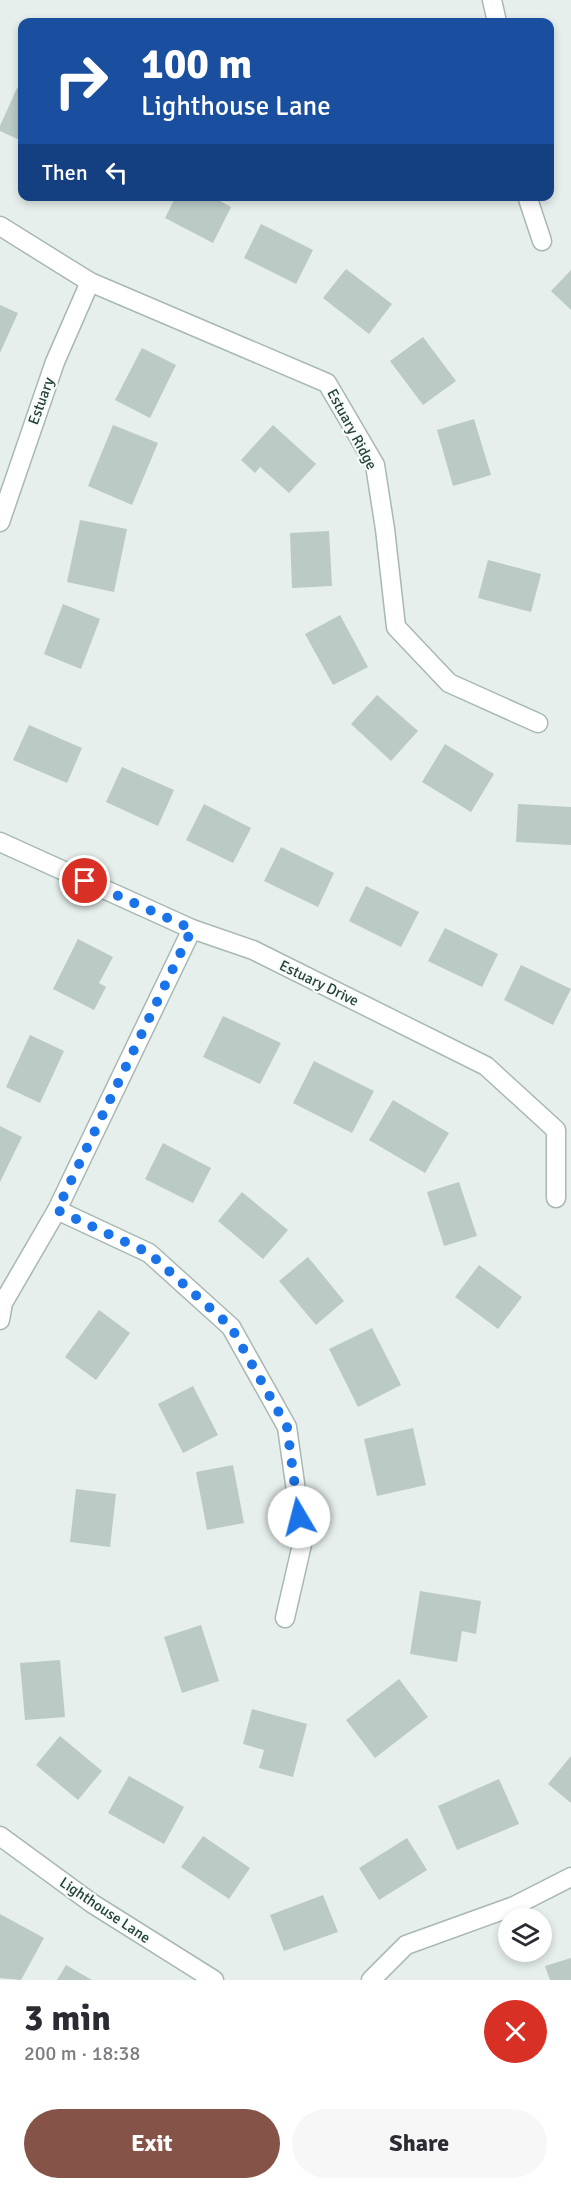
<!DOCTYPE html>
<html lang="en">
<head>
<meta charset="utf-8">
<style>
	body { margin:0; font-family:Signika,sans-serif; background:#f7f7f7; color:#2b2b33; height:100vh; display:flex; flex-direction:column; font-size:22px; white-space:nowrap }
	* { box-sizing:border-box; margin:0 }
	p { font-size:20px; color:#7c7c81 }
	.icon { flex:none; width:33px; height:33px; fill:none; stroke:currentColor; stroke-width:2; stroke-linecap:round; stroke-linejoin:round }
	.map { position:relative; height:1980px; overflow:hidden }
	.details { display:flex; flex-direction:column; background:#fff; flex:1 }
	.details>* { flex:none }
	.guide { position:absolute; left:18px; top:18px; width:536px; height:183px; border-radius:12px; box-shadow:0 3px 9px #0003; background:#1a4fa0; color:#fff; overflow:hidden }
	.controls { position:absolute; left:498px; top:1908px; display:grid; gap:12px }
	.controls a { display:grid; place-items:center; width:54px; height:54px; border-radius:50%; background:#fff; box-shadow:0 3px 9px #0003; font-size:30px }
	.pin { position:absolute; display:grid; place-items:center; width:51px; height:51px; color:#fff; margin:-26px; border:3px solid #fff; border-radius:50%; box-shadow:0 2px 6px #0007 }
	.me { position:absolute; width:66px; margin:-33px; rotate:352deg; stroke-linejoin:round; filter:drop-shadow(0 0 4px #0008) }
	.turn { display:flex; align-items:center; gap:21px; height:126px; padding:0 24px; font-size:27px }
	.turn .icon { width:78px; height:78px; stroke-width:2.5 }
	.turn b { display:block; font-size:42px; line-height:51px }
	.then { display:flex; align-items:center; height:57px; padding:0 24px; background:#0003; gap:12px; font-size:22px }
	.round { display:grid; place-items:center; flex:none; width:63px; height:63px; border-radius:32px; background:#f7f7f7 }
	.overview { display:flex; align-items:center; justify-content:space-between; height:102px; padding:0 24px }
	h1 { font-size:36px; font-weight:800; line-height:45px }
	.action { display:flex; gap:12px; margin-top:auto; padding:12px 24px }
	.action a { flex:1; height:69px; border-radius:36px; background:#855347; color:#fff; font-size:24px; font-weight:800; line-height:69px; text-align:center }
	.action a+a { background:#f7f7f7; color:#2b2b33 }
	.map>svg:first-child { display:block }
	.building { fill:#bbcac4 }
	.lines { fill:none; stroke-linecap:round; stroke-linejoin:round }
	.minor-casing { stroke:#a8b8b2; stroke-width:21 }
	.minor { stroke:#fff; stroke-width:18 }
	.route { stroke:#1a73e8; stroke-width:10; stroke-dasharray:0 18 }
	.labels { text-anchor:middle; stroke-width:4.5; stroke-linejoin:round; paint-order:stroke }
	.street-label { font-size:15px; fill:#24423a; stroke:#f7fbf9 }
</style>
</head>
<body>
<div class="map">
<svg width="571" height="1980" viewBox="0 0 571 1980">
	<rect width="100%" height="100%" fill="#e6efeb"/>
	<g class="building">
		<polygon points="17,88 22,90 22,141 0,131 0,126"/>
		<polygon points="176,196 211,196 231,207 213,243 165,218"/>
		<polygon points="261,224 313,250 296,284 244,258"/>
		<polygon points="346,269 392,304 369,334 323,298"/>
		<polygon points="571,270 571,310 551,291"/>
		<polygon points="0,305 18,313 0,353"/>
		<polygon points="423,337 456,381 423,405 390,361"/>
		<polygon points="142,348 176,365 150,418 115,400"/>
		<polygon points="474,419 491,475 453,486 437,430"/>
		<polygon points="113,425 158,443 132,505 88,486"/>
		<polygon points="273,425 316,464 289,493 260,467 255,473 241,460"/>
		<polygon points="80,520 127,529 114,592 67,582"/>
		<polygon points="329,531 332,586 292,588 290,533"/>
		<polygon points="488,560 541,574 531,612 478,598"/>
		<polygon points="63,604 100,619 81,669 44,654"/>
		<polygon points="340,615 368,667 333,685 305,634"/>
		<polygon points="377,695 418,731 391,761 351,724"/>
		<polygon points="29,725 82,748 67,783 13,760"/>
		<polygon points="445,744 494,774 471,812 422,782"/>
		<polygon points="122,767 174,790 158,826 106,802"/>
		<polygon points="204,804 251,828 233,863 186,840"/>
		<polygon points="518,804 571,807 571,845 516,842"/>
		<polygon points="281,847 334,873 318,907 264,881"/>
		<polygon points="366,886 419,912 401,947 349,921"/>
		<polygon points="445,928 498,954 482,987 428,961"/>
		<polygon points="78,939 113,957 99,983 106,987 94,1010 53,989"/>
		<polygon points="521,965 571,989 553,1025 504,1000"/>
		<polygon points="223,1016 281,1043 260,1084 203,1057"/>
		<polygon points="30,1035 64,1051 40,1103 6,1087"/>
		<polygon points="314,1061 374,1091 352,1133 293,1103"/>
		<polygon points="393,1100 449,1133 425,1173 369,1140"/>
		<polygon points="0,1126 22,1137 0,1182"/>
		<polygon points="163,1143 211,1168 193,1203 145,1179"/>
		<polygon points="459,1182 477,1236 444,1246 427,1192"/>
		<polygon points="242,1192 288,1230 263,1259 218,1221"/>
		<polygon points="308,1257 344,1301 316,1325 279,1281"/>
		<polygon points="479,1265 522,1297 498,1329 455,1297"/>
		<polygon points="99,1310 130,1333 96,1380 65,1357"/>
		<polygon points="372,1328 401,1385 358,1407 329,1349"/>
		<polygon points="193,1386 218,1435 183,1453 158,1404"/>
		<polygon points="413,1428 426,1485 377,1496 364,1439"/>
		<polygon points="233,1465 244,1523 207,1530 196,1472"/>
		<polygon points="76,1489 116,1494 110,1547 70,1542"/>
		<polygon points="420,1591 481,1601 476,1634 462,1631 457,1662 410,1654"/>
		<polygon points="201,1625 219,1681 182,1693 164,1637"/>
		<polygon points="60,1660 65,1717 25,1720 20,1663"/>
		<polygon points="399,1679 428,1717 375,1758 346,1720"/>
		<polygon points="252,1709 307,1724 293,1777 259,1768 264,1750 243,1744"/>
		<polygon points="60,1736 102,1771 78,1800 36,1765"/>
		<polygon points="571,1756 571,1803 548,1784"/>
		<polygon points="129,1776 184,1807 164,1844 108,1813"/>
		<polygon points="499,1779 519,1824 457,1850 438,1806"/>
		<polygon points="203,1836 250,1868 229,1899 181,1867"/>
		<polygon points="407,1838 427,1870 379,1900 359,1868"/>
		<polygon points="323,1895 338,1932 284,1951 270,1915"/>
		<polygon points="0,1914 44,1938 21,1980 0,1978"/>
		<polygon points="571,1958 571,1980 550,1980 545,1966"/>
		<polygon points="66,1965 92,1980 57,1980"/>
	</g>
	<g class="lines">
		<defs>
			<g id="minor">
				<polyline points="492,0 497,22"/>
				<polyline points="527,196 542,241"/>
				<polyline points="0,226 90,282 327,383 375,465 385,529 396,627 449,683 538,723"/>
				<polyline points="0,522 55,362 90,282"/>
				<polyline points="0,842 192,929 253,950 486,1066 556,1130 556,1198"/>
				<polyline points="57,1210 149,1253 231,1327 287,1427 303,1540 285,1618"/>
				<polyline points="0,1320 3,1303 57,1210 192,929"/>
				<polyline points="0,1836 93,1904 214,1980"/>
				<polyline points="371,1980 406,1945 514,1906 571,1877"/>
			</g>
		</defs>
		<use href="#minor" class="minor-casing"/>
		<use href="#minor" class="minor"/>
	</g>
	<g class="lines">
		<polyline class="route" points="85,881 192,929 57,1210 149,1253 231,1327 287,1427 299,1517"/>
	</g>
	<g class="labels">
		<g class="street-label">
			<text transform="translate(41 401) rotate(-70)" y="5">Estuary</text>
			<text transform="translate(352 429) rotate(62)" y="5">Estuary Ridge</text>
			<text transform="translate(319 983) rotate(26)" y="5">Estuary Drive</text>
			<text transform="translate(105 1910) rotate(34)" y="5">Lighthouse Lane</text>
		</g>
	</g>
</svg>
<div class="controls">
<a><svg class="icon" aria-label="layers" viewBox="0 0 24 24"><path d="M12 4l9 5-9 5-9-5zM3 14l9 5 9-5"/></svg></a>
</div>
<div class="pin" style="left:85px;top:881px;background:#d93025"><svg class="icon" aria-label="arrive" viewBox="0 0 24 24"><path d="M6 21V4h12l-3 4 3 4H6"/></svg></div>
<svg class="me" style="left:299px;top:1517px" viewBox="-20 -20 40 40"><circle r="19" fill="#fff"/><path d="M0-13L10 11 0 6-10 11z" fill="#1a73e8"/></svg>
<div class="guide">
<div class="turn"><svg class="icon" aria-label="right" viewBox="0 0 24 24"><path d="M7 20v-9h11M14 6l5 5-5 5"/></svg><div><b>100 m</b>Lighthouse Lane</div></div>
<div class="then">Then<svg class="icon" aria-label="left" viewBox="0 0 24 24"><path d="M17 20v-9H6M10 6l-5 5 5 5"/></svg></div>
</div>
</div>
<section class="details">
<div class="overview"><div><h1>3 min</h1><p>200 m · 18:38</p></div><a class="round" style="background:#d93025;color:#fff"><svg class="icon" aria-label="close" viewBox="0 0 24 24"><path d="M6 6l12 12M18 6L6 18"/></svg></a></div>
<div class="action"><a>Exit</a><a>Share</a></div>
</section>
</body>
</html>
